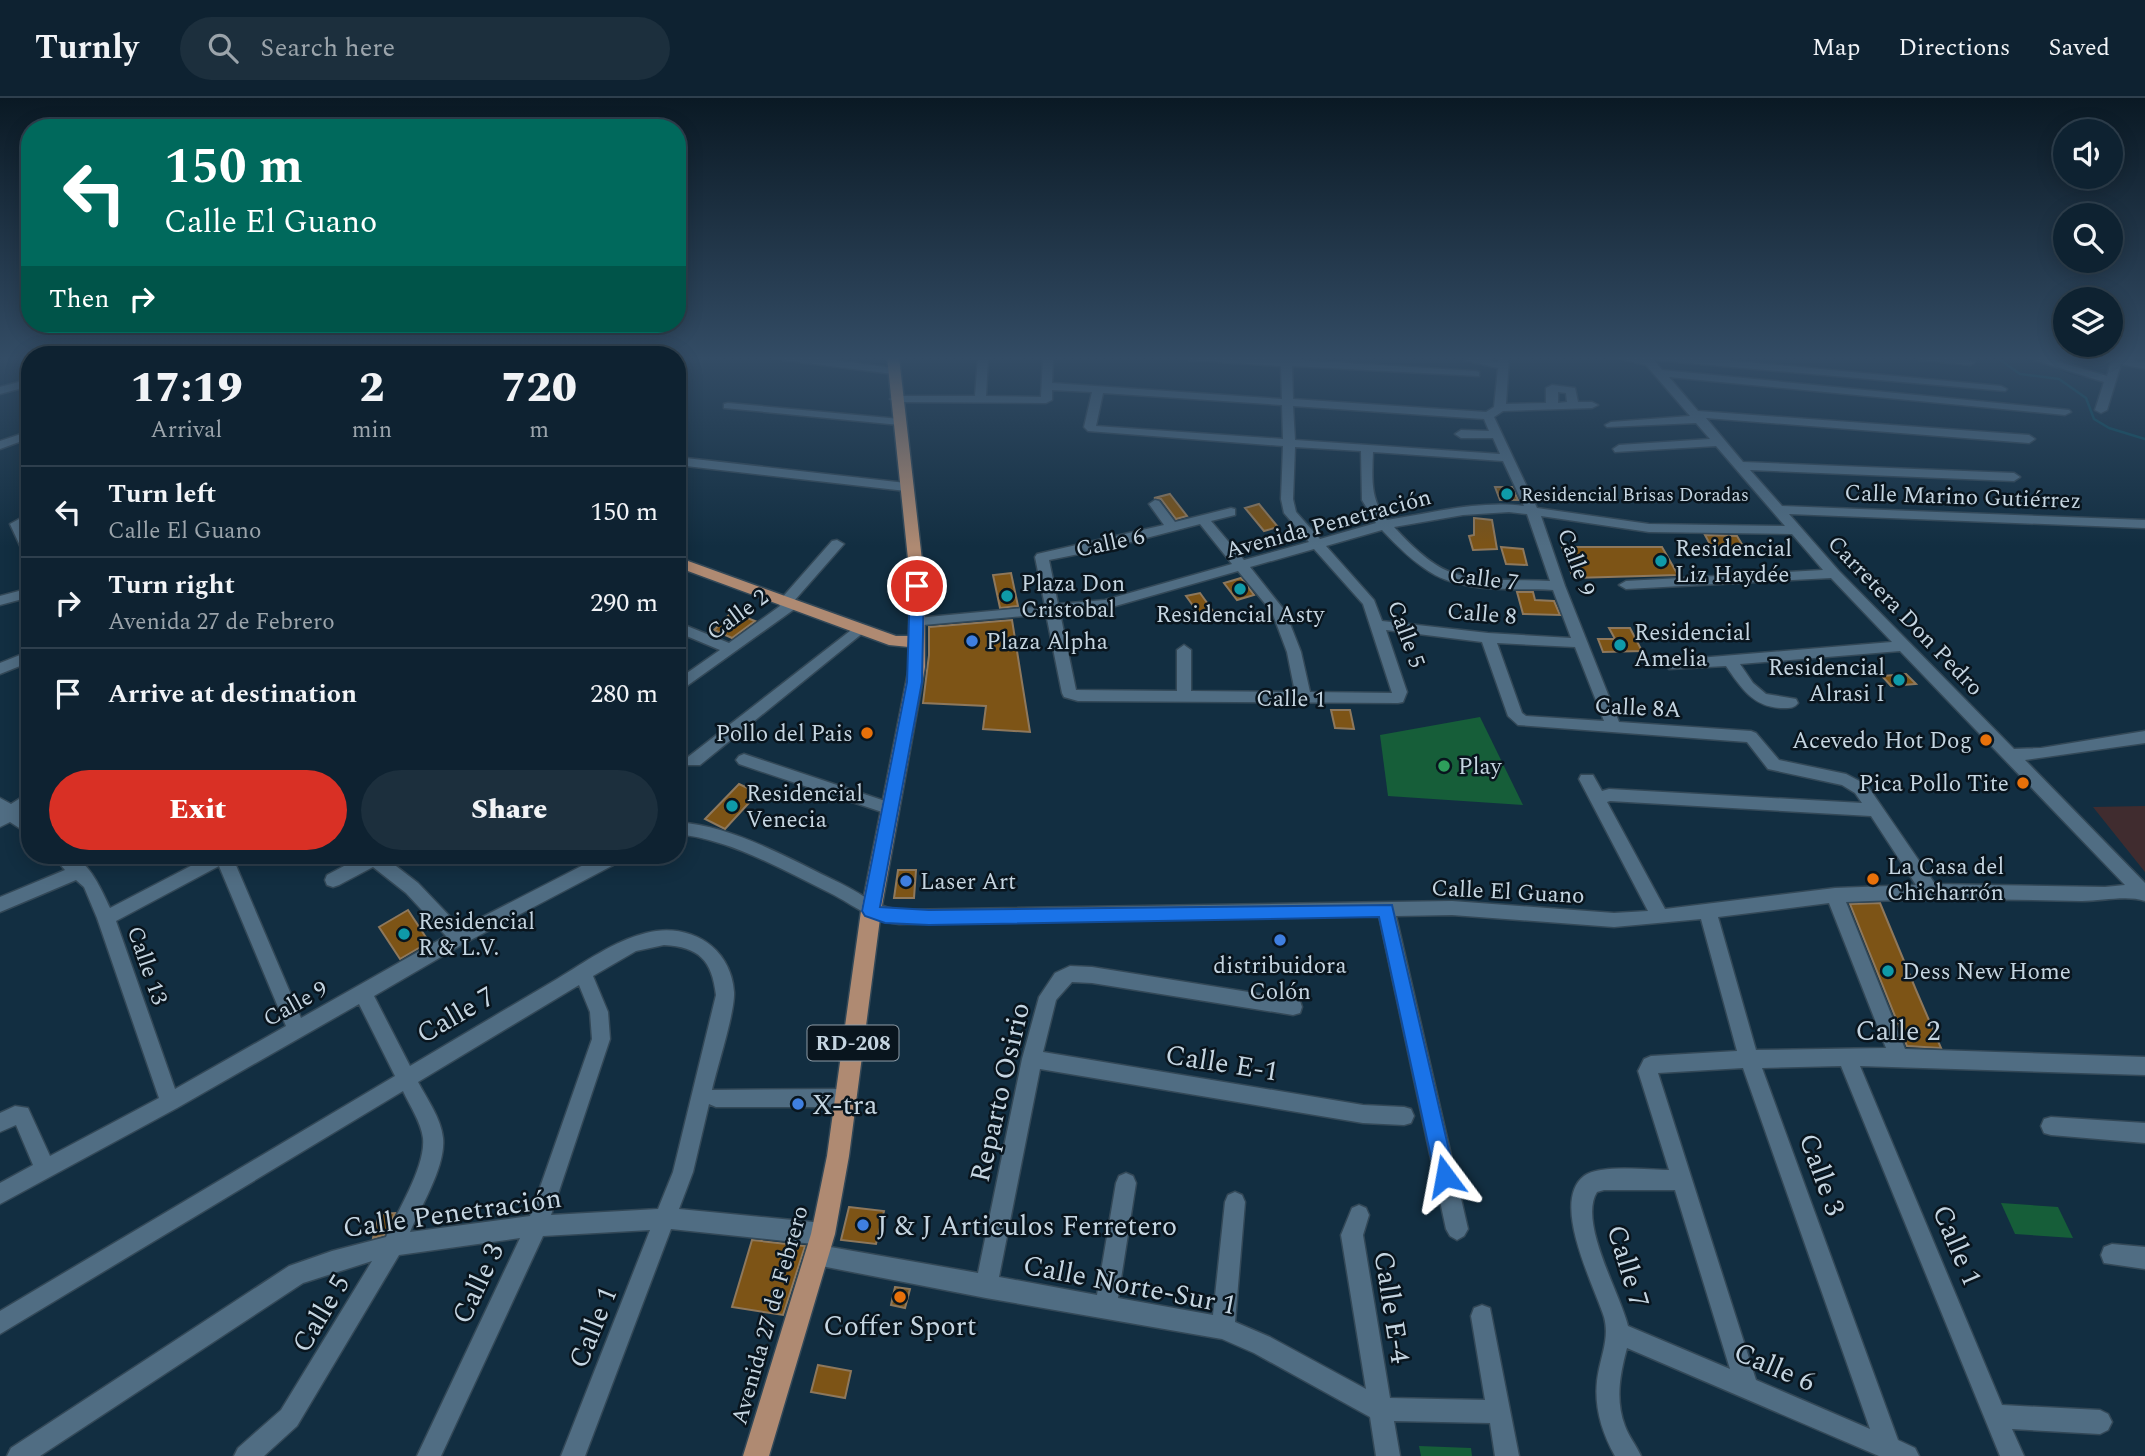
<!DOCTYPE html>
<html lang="en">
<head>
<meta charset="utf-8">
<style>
	body { margin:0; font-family:Spectral,serif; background:#1c2f3d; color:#f1f3f6; height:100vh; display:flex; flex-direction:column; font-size:26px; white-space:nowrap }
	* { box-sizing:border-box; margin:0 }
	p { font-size:23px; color:#9ba4ab }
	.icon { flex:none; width:38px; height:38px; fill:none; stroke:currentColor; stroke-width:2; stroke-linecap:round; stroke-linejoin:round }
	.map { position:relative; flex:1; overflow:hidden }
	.panel { position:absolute; left:21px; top:248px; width:665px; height:518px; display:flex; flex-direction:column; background:#0e2231; border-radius:28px; box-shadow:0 4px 18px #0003,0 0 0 2px #2e3f4d }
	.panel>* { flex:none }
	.top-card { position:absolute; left:21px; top:21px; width:665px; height:214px; border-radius:28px; box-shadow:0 4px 18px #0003,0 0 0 2px #2e3f4d; background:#00695c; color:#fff; overflow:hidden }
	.tools { position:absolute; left:2053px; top:21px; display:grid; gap:14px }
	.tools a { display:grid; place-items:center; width:70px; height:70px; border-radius:50%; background:#0e2231; box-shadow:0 4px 18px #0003,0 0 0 2px #2e3f4d; font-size:35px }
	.pin { position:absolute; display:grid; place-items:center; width:60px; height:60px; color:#fff; margin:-30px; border:4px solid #fff; border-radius:50%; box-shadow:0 2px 7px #0007 }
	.me { position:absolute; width:77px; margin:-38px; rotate:347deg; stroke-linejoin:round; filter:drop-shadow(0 0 5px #0008) }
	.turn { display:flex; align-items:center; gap:24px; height:147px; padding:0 28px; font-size:32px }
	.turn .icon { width:91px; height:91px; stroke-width:2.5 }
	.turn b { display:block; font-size:49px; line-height:60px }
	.then { display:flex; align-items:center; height:66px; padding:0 28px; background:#0003; gap:14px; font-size:26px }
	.eta { display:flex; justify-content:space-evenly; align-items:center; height:119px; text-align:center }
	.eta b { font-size:42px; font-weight:800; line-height:49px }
	.cta { display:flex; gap:14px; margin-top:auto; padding:14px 28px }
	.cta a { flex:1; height:80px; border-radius:42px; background:#d93025; color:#fff; font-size:28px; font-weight:800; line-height:80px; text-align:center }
	.cta a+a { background:#1c2f3d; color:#f1f3f6 }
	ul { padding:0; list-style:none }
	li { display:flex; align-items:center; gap:21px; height:91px; padding:0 28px; border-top:2px solid #2e3f4d }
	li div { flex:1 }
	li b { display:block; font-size:26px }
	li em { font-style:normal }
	header { display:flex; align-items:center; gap:42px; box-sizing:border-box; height:98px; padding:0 35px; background:#0e2231; border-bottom:2px solid #2e3f4d }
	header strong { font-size:33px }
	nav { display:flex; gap:38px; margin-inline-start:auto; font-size:24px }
	.search { width:490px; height:63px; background:#1c2f3d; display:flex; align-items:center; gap:18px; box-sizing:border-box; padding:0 24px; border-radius:38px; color:#9ba4ab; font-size:26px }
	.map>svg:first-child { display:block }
	.education { fill:#402c2f }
	.green { fill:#165e39 }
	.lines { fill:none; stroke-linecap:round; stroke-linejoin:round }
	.stream { stroke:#075060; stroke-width:2.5 }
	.building { fill:#7d5416; stroke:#8e785c; stroke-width:2 }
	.minor-casing { stroke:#334857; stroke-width:3 }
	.major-casing { stroke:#334857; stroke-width:3 }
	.minor { fill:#506d83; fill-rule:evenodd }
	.major { fill:#af8a72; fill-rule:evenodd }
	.route { fill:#1a73e8; stroke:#114b97; stroke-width:2 }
	.culture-dot { fill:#0f9aa8; stroke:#09151e; stroke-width:2.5 }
	.shop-dot { fill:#3f7fe0; stroke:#09151e; stroke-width:2.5 }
	.food-dot { fill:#e8710a; stroke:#09151e; stroke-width:2.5 }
	.leisure-dot { fill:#2e9e5b; stroke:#09151e; stroke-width:2.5 }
	.labels { text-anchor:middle; stroke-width:5; stroke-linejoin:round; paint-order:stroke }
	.far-poi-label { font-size:19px; fill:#c5d5e1; stroke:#09151e; text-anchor:start }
	.shield { fill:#09151e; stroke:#8d9ba6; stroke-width:2 }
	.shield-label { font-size:21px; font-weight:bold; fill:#c5d5e1 }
	.street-label { font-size:23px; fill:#c5d5e1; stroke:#09151e }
	.poi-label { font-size:23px; fill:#c5d5e1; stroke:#09151e; text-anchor:start }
	.near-street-label { font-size:28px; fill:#c5d5e1; stroke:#09151e }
	.near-poi-label { font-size:28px; fill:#c5d5e1; stroke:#09151e; text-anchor:start }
</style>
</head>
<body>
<header>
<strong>Turnly</strong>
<div class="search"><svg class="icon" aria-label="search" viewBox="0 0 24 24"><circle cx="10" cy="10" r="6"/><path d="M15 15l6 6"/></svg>Search here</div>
<nav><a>Map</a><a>Directions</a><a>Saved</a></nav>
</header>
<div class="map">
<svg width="2145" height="1358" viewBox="0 0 2145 1358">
	<rect width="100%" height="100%" fill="#122e41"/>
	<polygon class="education" points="2145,708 2145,774 2093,709"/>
	<g class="green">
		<polygon points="1480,619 1523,707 1388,698 1380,637"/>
		<polygon points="2001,1105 2058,1109 2073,1140 2015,1136"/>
		<polygon points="1419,1348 1471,1350 1472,1358 1421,1358"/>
	</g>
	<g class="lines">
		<polyline class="stream" points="1996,259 2020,276 2059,281 2086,300 2094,321 2109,330 2145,341"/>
	</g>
	<g class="building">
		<polygon points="1495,389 1512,389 1518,402 1500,402"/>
		<polygon points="1170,396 1187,418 1176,421 1161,401 1154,400"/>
		<polygon points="1259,406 1278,429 1264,433 1245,410"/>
		<polygon points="1474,420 1492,422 1497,451 1473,452 1469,438 1474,437"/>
		<polygon points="1705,437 1737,438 1743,448 1711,448"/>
		<polygon points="1501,449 1523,451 1527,467 1506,466"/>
		<polygon points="1562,449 1662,449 1678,477 1573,480"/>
		<polygon points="1011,475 1018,508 1000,510 993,477"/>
		<polygon points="1241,480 1254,497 1237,502 1224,485"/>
		<polygon points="1517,494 1533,494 1535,502 1554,503 1560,517 1523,516"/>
		<polygon points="1200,495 1213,513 1199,516 1186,498"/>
		<polygon points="732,514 755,523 732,540 714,532"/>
		<polygon points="1012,522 1030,634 983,631 986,608 923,605 929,557 929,529"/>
		<polygon points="1609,530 1630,530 1642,553 1603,554 1598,541 1615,541"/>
		<polygon points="1906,576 1916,586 1891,588 1882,578"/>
		<polygon points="1331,612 1350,612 1354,631 1335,630"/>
		<polygon points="739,686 758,695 725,731 705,721"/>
		<polygon points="898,772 916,772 914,800 894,800"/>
		<polygon points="1880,805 1916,892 1941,950 1907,948 1850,806"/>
		<polygon points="408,812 429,844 400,861 379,829"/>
		<polygon points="849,1109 884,1113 876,1146 841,1142"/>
		<polygon points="395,1115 384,1137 373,1140 379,1116"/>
		<polygon points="752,1142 805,1148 783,1217 732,1209"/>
		<polygon points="895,1189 910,1191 905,1210 891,1207"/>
		<polygon points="818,1267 851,1273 845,1300 811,1294"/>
	</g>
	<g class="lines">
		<defs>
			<g id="minor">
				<polygon points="778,259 812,259 893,270 898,273 893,276 783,262"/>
				<path d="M978 259H988L986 298 1041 299 1043 259H1053L1052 285 1282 301 1281 268 1189 262 1184 259H1250L1475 273 1479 274V278L1292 268 1293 301 1486 314 1494 309 1498 270 1464 262 1473 259 1498 264 1499 259H1509L1506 306 1546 305V290L1552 287 1575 290 1578 304H1592L1598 307 1592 310 1503 313 1494 319 1537 410 1649 426 1785 428 1716 348 1615 354 1613 351 1619 347 1710 341 1696 325 1607 329 1605 327 1611 324 1690 318 1646 267 1612 259H1693L2001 288 2007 291 2005 293 1654 262 1662 272 2069 312 2071 314 2065 317 1669 279 1698 313 2029 337 2035 341 2029 345 1706 320 1743 364 2014 375 2020 379 2014 383 1750 372 1782 408 2145 422V430L1789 416 1839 473 2014 651 2041 650 2145 633V645L2025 662 2145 785V803C2127 797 2102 803 2082 803 2003 801 1925 800 1846 804L1905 951 2145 959V977L1860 968 2002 1307 2100 1312 2108 1316 2112 1324 2108 1332 2100 1336 2012 1331 2024 1358H2000L1841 968 1762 970 1898 1342 1915 1350 1919 1358H1879L1627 1250C1620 1276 1615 1302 1625 1328 1629 1339 1636 1347 1641 1358H1615C1600 1331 1592 1302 1599 1271 1603 1253 1609 1237 1604 1219 1594 1187 1550 1104 1584 1078 1599 1066 1650 1072 1669 1072L1638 973 1644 961 1651 958 1737 953 1701 821 1614 829 1452 817 1396 818 1468 1131 1464 1138 1457 1142 1450 1138 1446 1131 1379 818 899 826C871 823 854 807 830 795 783 772 730 741 677 736V724C734 728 790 761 840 785 861 795 876 809 899 812L1452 803 1614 815 1648 813 1579 681 1581 677H1593L1602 693 1609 691 1862 705 1855 695 1842 687 1768 671 1747 644 1518 627 1508 618 1482 544 1386 532 1407 594 1403 604 1398 605 1078 603 1064 599 1062 595 1046 516 912 528 910 525 912 522 917 520 1045 508 1035 459 1037 456 1164 427 1149 406 1155 402 1159 403 1175 424 1231 410 1235 411V417L1211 423 1244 462 1309 444 1284 415 1281 401 1283 348 1088 333 1084 329 1092 294 1052 292V302L1046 305 896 304 890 301 896 298H975ZM1558 294 1566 295 1567 304 1558 305ZM1103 295 1282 307 1283 341 1096 328ZM1293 308 1484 321 1489 333 1461 332 1455 336 1461 340H1493L1500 356 1295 342ZM1295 349 1361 353 1362 402 1376 425 1320 441 1296 414 1293 401ZM1373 354 1503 363 1524 408C1479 402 1432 415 1387 422 1370 402 1372 380 1373 354ZM1509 414 1527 416 1550 483C1518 481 1481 485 1450 474 1429 466 1409 445 1394 429L1463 417ZM1541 418 1649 434 1792 436 1823 472 1626 483 1619 487 1626 491 1831 480 1892 544 1674 562 1669 563 1667 567 1669 571 1726 568C1741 590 1754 610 1783 610 1791 610 1794 610 1798 605L1796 601 1766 596 1753 585 1740 566 1900 553 2125 787 2105 789 1935 786 1867 687 1846 676 1779 662 1756 635 1751 633 1619 624 1565 488ZM1200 426 1232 466 1105 502 1058 506 1049 462 1104 451ZM1382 432C1397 448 1415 466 1435 477 1469 495 1516 490 1553 492L1571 540 1488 535 1382 523 1374 502 1326 448ZM1314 451 1363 506 1392 595 1310 594 1301 554 1285 513 1250 469ZM1238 473 1272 514 1287 554 1295 594 1191 593V552L1184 547 1177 552V593L1076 592 1060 515 1105 511ZM1497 545 1575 549 1604 623 1526 618 1522 615ZM1610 703 1871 718 1916 787 1835 790 1665 811 1607 704ZM1829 805 1886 950 1756 952 1718 819ZM1743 970 1870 1331 1756 1282 1658 975ZM1604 1092H1675L1730 1271 1628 1228C1620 1195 1578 1124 1597 1094Z"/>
				<polygon points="1915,259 1956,259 1975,264 1970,267 1920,262"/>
				<polygon points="2042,259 2107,278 2111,264 2100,259 2121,259 2145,265 2145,271 2121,266 2107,312 2101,315 2095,312 2104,284 2034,262"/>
				<polygon points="30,281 30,288 0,296 0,289"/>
				<polygon points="728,305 900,321 906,324 900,327 724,310 724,306"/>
				<polygon points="30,333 30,340 0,351 0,343"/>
				<polygon points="677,359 906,385 912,389 906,393 677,367"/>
				<polygon points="30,415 30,424 23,427 30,441 30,458 23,454 10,426"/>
				<polygon points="837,442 844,446 794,503 798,507 796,510 677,595 677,582 720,552 677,534 677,524 729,545 780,508 778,505 780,502 832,443"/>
				<polygon points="30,490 30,499 0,507 0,498"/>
				<polygon points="859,526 864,528 866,531 864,534 700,667 688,667 686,663 688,659"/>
				<polygon points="30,553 30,564 0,576 0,565"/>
				<polygon points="744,656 897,707 899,711 897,715 891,717 739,666 736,662 739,658"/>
				<polygon points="30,694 30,709 22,715 30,721 30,737 10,724 0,729 0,700 11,706"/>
				<path d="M53 758C58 758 65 757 70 758 89 762 102 793 110 810L210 758H232L301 920 446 838 406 795 373 769 339 787 333 789 327 787 325 782 327 777 363 758H383L418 785 461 830 601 758H623L621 763 465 845 374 898 410 968C459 939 508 910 557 881 585 864 614 843 646 835 688 824 731 848 734 894 735 915 717 969 712 992L845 991 852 994 855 1000 852 1006 845 1009H716L709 1006 693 1074 679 1111 823 1125 830 1129 834 1136 830 1143 823 1147 671 1131 585 1358H561L650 1132 543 1138 441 1358H417L520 1140 399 1157 297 1328 264 1358H234L238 1350 281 1312 372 1163 303 1185 40 1358H7L11 1350 289 1168 332 1153 386 1139C398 1112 426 1068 423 1040 421 1024 410 1008 403 993L0 1236V1213L395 978 359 906 177 1010 0 1106V1085L33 1067 16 1027 0 1034V1015L15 1008 28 1010 50 1058 159 1000 97 820 84 789 76 782 0 814V799L65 772ZM219 768 286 928 175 991 116 823ZM664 847C699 849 712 862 716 897L673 1074 658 1111 551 1117 610 941 608 914 593 878 636 853ZM579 887 590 914 592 941 530 1118 410 1134C421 1108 446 1068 443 1040 441 1020 427 1001 418 984Z"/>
				<polygon points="1070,868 1092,869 1293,901 1300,903 1302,909 1300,915 1293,917 1092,885 1072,884 1056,902 1043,954 1363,1007 1404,1009 1411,1011 1414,1018 1411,1025 1404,1027 1363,1025 1040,971 999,1179 1097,1197 1116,1085 1119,1078 1126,1075 1133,1078 1136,1085 1118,1200 1213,1217 1225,1104 1228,1097 1235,1094 1242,1097 1245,1104 1235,1224 1270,1239 1366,1291 1341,1137 1352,1110 1359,1107 1366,1110 1369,1117 1363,1137 1390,1300 1485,1302 1471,1218 1474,1210 1482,1207 1490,1210 1519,1358 1495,1358 1490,1325 1394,1323 1400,1358 1376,1358 1370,1319 1254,1255 1222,1241 986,1200 811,1166 808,1158 811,1150 819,1147 978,1175 1022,961 1039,899 1055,875"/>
				<polygon points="2051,1019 2145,1025 2145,1045 2051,1037 2044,1035 2041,1028 2044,1021"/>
				<polygon points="2112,1146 2145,1149 2145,1171 2104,1165 2101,1157 2104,1149"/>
			</g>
			<polygon id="major" points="887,259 899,259 924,480 925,569 881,813 849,1058 835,1136 769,1358 743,1358 811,1136 827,1058 861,813 909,569 909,549 889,547 677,469 677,459 896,538 909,538 910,480"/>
		</defs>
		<use href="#minor" class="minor-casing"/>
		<use href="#major" class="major-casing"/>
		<use href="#minor" class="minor"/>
		<use href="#major" class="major"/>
	</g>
	<linearGradient id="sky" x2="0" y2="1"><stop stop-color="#0a1924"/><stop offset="0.58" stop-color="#334c65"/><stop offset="1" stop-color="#334c65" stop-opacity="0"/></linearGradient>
	<rect width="2145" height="449" fill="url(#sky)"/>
	<polygon class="route" points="917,483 924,488 922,584 880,809 929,812 1392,807 1455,1078 1452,1085 1445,1088 1438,1085 1435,1078 1379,819 929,827 885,825 865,818 862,813 907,584 910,488"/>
	<g class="culture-dot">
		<circle cx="1507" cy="396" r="7"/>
		<circle cx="1661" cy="463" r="7"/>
		<circle cx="1240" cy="491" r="7"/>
		<circle cx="1007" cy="498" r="7"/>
		<circle cx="1620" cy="547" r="7"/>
		<circle cx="1899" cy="582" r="7"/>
		<circle cx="732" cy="708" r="7"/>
		<circle cx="404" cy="836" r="7"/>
		<circle cx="1888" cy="873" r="7"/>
	</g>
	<g class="shop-dot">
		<circle cx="972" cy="543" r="7"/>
		<circle cx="906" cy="783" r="7"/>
		<circle cx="1280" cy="842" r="7"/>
		<circle cx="798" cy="1006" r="7"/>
		<circle cx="863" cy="1127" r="7"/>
	</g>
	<g class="food-dot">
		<circle cx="867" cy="635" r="7"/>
		<circle cx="1986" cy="642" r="7"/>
		<circle cx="2023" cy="685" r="7"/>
		<circle cx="1873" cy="781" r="7"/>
		<circle cx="900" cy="1199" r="7"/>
	</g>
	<circle class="leisure-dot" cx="1444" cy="668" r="7"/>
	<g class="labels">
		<g class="far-poi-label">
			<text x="1521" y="403">Residencial Brisas Doradas</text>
		</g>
		<rect class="shield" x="807.5" y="927.5" width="91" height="35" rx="5"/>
		<g class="shield-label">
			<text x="853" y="952">RD-208</text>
		</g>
		<g class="street-label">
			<text transform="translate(1963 398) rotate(2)" y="8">Calle Marino Gutiérrez</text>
			<text transform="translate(1328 425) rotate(-15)" y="8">Avenida Penetración</text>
			<text transform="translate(1110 444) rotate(-12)" y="8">Calle 6</text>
			<text transform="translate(1577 464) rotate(70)" y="8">Calle 9</text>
			<text transform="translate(1484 480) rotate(7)" y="8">Calle 7</text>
			<text transform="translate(1482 515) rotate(5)" y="8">Calle 8</text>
			<text transform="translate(737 516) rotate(-36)" y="8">Calle 2</text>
			<text transform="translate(1906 517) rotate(46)" y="8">Carretera Don Pedro</text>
			<text transform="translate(1407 536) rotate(70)" y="8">Calle 5</text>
			<text transform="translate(1291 600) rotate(1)" y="8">Calle 1</text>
			<text transform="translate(1638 609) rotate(3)" y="8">Calle 8A</text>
			<text transform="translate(1508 793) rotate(3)" y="8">Calle El Guano</text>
			<text transform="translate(148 867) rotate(71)" y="8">Calle 13</text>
			<text transform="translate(295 905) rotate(-29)" y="8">Calle 9</text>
			<text transform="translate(769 1217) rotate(-74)" y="8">Avenida 27 de Febrero</text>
		</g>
		<g class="poi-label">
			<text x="1675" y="458">Residencial<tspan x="1675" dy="26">Liz Haydée</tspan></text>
			<text x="1021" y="493">Plaza Don<tspan x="1021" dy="26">Cristobal</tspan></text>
			<text x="1240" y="524" text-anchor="middle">Residencial Asty</text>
			<text x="1634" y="542">Residencial<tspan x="1634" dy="26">Amelia</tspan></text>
			<text x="986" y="551">Plaza Alpha</text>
			<text x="1885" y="577" text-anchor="end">Residencial<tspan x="1885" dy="26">Alrasi I</tspan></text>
			<text x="853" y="643" text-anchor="end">Pollo del Pais</text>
			<text x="1972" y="650" text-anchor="end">Acevedo Hot Dog</text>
			<text x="1458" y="676">Play</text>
			<text x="2009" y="693" text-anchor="end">Pica Pollo Tite</text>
			<text x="746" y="703">Residencial<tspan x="746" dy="26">Venecia</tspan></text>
			<text x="1887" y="776">La Casa del<tspan x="1887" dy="26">Chicharrón</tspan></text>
			<text x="920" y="791">Laser Art</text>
			<text x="418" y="831">Residencial<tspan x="418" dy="26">R &amp; L.V.</tspan></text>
			<text x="1280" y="875" text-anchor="middle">distribuidora<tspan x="1280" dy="26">Colón</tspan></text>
			<text x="1902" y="881">Dess New Home</text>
		</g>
		<g class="near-street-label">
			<text transform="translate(455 916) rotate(-30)" y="10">Calle 7</text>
			<text x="1898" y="942">Calle 2</text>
			<text transform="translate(1222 964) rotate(9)" y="10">Calle E-1</text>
			<text transform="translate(999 994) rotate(-77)" y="10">Reparto Osirio</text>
			<text transform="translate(1823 1076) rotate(70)" y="10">Calle 3</text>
			<text transform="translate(452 1114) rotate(-8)" y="10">Calle Penetración</text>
			<text transform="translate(1958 1147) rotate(67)" y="10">Calle 1</text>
			<text transform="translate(1629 1168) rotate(73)" y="10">Calle 7</text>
			<text transform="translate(477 1185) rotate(-65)" y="10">Calle 3</text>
			<text transform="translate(1130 1186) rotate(11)" y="10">Calle Norte-Sur 1</text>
			<text transform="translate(1393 1209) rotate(81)" y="10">Calle E-4</text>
			<text transform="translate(320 1215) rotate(-59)" y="10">Calle 5</text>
			<text transform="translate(592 1229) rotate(-68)" y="10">Calle 1</text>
			<text transform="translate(1775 1268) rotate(23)" y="10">Calle 6</text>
		</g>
		<g class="near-poi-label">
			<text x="812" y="1016">X-tra</text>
			<text x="877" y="1137">J &amp; J Articulos Ferretero</text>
			<text x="900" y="1237" text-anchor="middle">Coffer Sport</text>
		</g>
	</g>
</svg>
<div class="tools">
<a><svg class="icon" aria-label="sound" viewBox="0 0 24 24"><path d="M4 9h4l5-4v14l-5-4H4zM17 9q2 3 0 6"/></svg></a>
<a><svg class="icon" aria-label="search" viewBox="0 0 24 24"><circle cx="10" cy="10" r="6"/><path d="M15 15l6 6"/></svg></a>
<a><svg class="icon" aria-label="layers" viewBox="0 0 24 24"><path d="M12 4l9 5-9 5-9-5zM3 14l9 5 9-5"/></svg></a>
</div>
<div class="pin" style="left:917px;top:488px;background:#d93025"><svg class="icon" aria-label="arrive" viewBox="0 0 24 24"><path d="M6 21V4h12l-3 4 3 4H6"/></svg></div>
<svg class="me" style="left:1445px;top:1078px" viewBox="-20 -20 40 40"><path d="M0-17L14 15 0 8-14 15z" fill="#1a73e8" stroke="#fff" stroke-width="4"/></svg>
<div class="top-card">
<div class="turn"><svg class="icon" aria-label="left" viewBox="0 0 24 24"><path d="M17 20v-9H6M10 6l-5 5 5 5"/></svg><div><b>150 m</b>Calle El Guano</div></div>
<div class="then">Then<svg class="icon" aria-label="right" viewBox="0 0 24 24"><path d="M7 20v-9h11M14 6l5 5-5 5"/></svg></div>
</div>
<section class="panel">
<div class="eta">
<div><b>17:19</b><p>Arrival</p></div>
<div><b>2</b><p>min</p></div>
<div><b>720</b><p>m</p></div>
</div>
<ul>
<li><svg class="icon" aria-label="left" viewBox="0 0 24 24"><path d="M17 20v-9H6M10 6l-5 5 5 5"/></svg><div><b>Turn left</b><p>Calle El Guano</p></div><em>150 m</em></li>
<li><svg class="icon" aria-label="right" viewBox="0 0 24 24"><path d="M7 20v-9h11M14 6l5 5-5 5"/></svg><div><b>Turn right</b><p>Avenida 27 de Febrero</p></div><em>290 m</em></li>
<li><svg class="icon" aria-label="arrive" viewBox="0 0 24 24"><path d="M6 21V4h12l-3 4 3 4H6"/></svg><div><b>Arrive at destination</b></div><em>280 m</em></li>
</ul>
<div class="cta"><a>Exit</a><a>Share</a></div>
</section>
</div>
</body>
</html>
